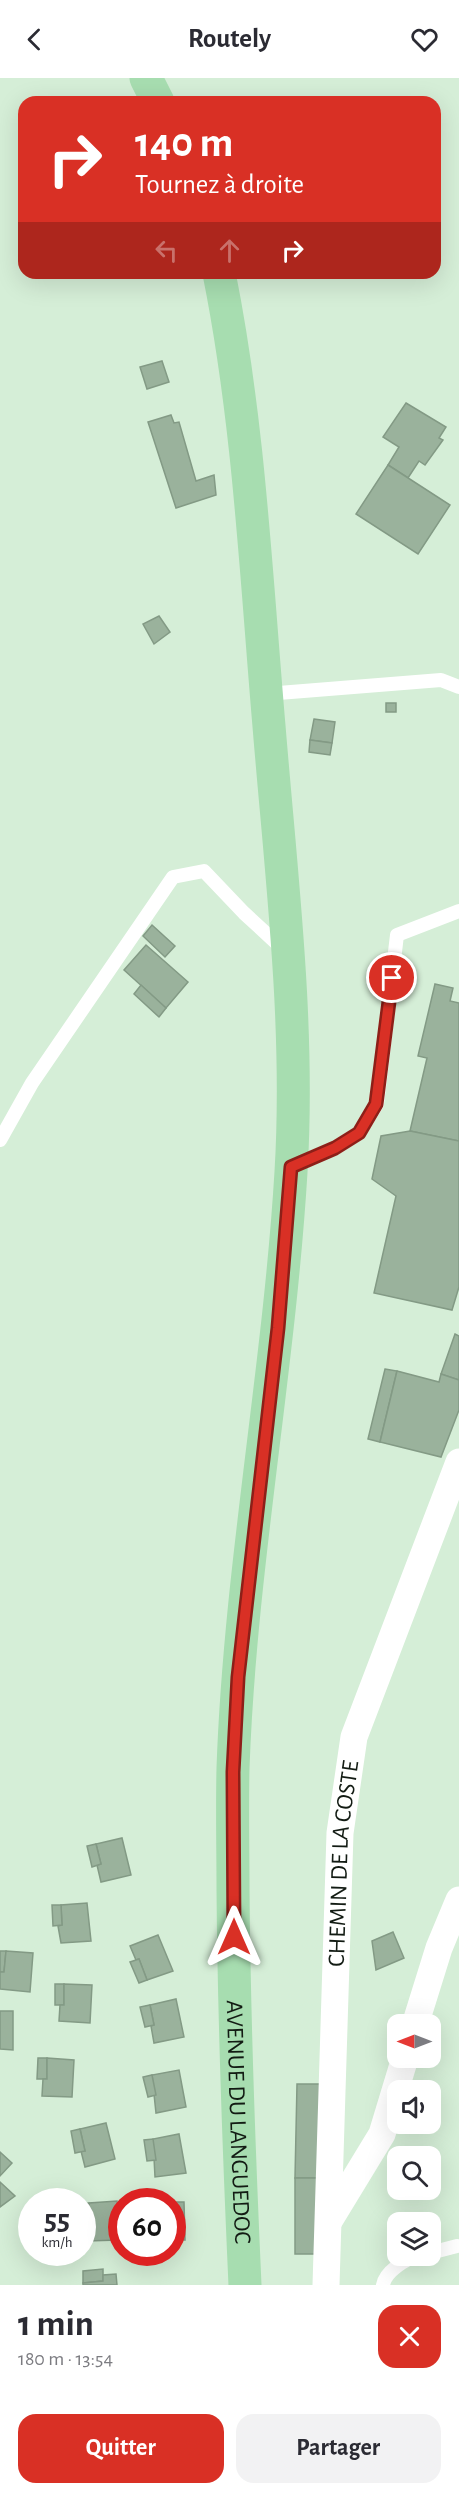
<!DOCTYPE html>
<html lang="fr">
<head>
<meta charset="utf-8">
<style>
	body { margin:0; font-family:"Alegreya Sans",sans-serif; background:#f2f2f3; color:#2b2b33; height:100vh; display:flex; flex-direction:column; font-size:22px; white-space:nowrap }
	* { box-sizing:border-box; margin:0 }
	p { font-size:20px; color:#7c7c81 }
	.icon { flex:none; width:33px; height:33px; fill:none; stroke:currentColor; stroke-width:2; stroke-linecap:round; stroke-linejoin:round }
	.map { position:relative; height:2207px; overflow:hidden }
	.panel { display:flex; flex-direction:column; background:#fff; flex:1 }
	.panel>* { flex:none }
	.guide { position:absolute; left:18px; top:18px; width:423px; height:183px; border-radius:18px; box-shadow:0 6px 24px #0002; background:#d93025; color:#fff; overflow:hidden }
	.needle { width:39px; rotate:270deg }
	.buttons { position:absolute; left:387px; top:1936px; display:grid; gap:12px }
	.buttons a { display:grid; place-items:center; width:54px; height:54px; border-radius:12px; background:#fff; box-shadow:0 6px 24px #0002; font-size:30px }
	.speed { position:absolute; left:18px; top:2110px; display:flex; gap:12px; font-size:30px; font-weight:700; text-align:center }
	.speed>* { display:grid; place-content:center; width:78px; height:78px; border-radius:50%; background:#fff; box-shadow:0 6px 24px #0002; line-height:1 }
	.speed small { font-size:15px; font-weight:400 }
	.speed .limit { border:9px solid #d22; background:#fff; color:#111 }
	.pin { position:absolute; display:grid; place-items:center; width:51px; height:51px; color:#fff; margin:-26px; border:3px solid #fff; border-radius:50%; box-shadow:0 2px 6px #0007 }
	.me { position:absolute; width:66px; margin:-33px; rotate:0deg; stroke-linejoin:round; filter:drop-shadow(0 0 4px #0008) }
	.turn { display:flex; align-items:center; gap:21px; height:126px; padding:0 18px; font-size:27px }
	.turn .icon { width:78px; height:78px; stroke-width:2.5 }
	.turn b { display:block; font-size:42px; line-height:51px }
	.lanes { display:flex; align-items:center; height:57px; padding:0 18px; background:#0003; justify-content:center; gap:30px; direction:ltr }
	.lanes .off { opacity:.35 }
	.round { display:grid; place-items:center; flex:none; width:63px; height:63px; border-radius:18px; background:#f2f2f3 }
	.head { display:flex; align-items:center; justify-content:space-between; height:102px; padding:0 18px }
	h1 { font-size:36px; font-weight:700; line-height:45px }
	.button { display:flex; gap:12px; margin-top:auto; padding:12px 18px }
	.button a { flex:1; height:69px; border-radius:18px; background:#d93025; color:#fff; font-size:24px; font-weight:700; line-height:69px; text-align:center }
	.button a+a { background:#f2f2f3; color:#2b2b33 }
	header { display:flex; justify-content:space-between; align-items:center; height:78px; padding:0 18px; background:#fff; font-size:27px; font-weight:700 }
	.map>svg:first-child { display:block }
	.building { fill:#9ab29c; stroke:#839a85; stroke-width:1.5 }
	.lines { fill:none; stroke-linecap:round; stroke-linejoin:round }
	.service { stroke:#fff; stroke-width:14 }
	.minor { stroke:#fff; stroke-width:27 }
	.primary { stroke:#a7ddb0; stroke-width:33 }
	.route-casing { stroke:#8d1f18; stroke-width:15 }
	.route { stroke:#d93025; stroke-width:10 }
	.labels { text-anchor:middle; stroke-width:4.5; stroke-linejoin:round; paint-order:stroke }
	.street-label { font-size:24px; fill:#121b13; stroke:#d5eed7 }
</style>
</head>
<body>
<header><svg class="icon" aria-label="back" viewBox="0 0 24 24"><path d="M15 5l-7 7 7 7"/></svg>Routely<svg class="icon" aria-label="heart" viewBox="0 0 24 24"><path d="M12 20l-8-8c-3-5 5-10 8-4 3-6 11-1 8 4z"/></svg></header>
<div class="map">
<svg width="459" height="2207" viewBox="0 0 459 2207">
	<rect width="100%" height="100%" fill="#d5eed7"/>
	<g class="building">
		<polygon points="162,283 169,304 147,311 140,289"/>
		<polygon points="406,325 446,349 439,360 443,362 425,387 419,383 408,400 388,387 399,369 383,359"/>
		<polygon points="171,337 174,345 179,344 196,403 214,397 216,417 176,430 148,344"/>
		<polygon points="388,387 450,427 418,476 356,436"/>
		<polygon points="159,538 170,554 154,566 143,546"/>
		<rect x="386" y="625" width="10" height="9"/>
		<polygon points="314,641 335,644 332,665 310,662"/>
		<polygon points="310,662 332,665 330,677 309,674"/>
		<polygon points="152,847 175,868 165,879 143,858"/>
		<polygon points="146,867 188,904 166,930 124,892"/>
		<polygon points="435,906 453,910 450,923 459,925 459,1063 410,1053 427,980 418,978"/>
		<polygon points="141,907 166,930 159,939 134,916"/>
		<polygon points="410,1053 459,1063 459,1209 452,1232 374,1215 396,1118 372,1101 381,1058"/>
		<polygon points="455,1256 459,1258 459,1302 441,1296"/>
		<polygon points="385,1291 397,1293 380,1364 368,1361"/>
		<polygon points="397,1293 439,1304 441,1296 459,1302 459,1332 441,1379 380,1364"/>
		<polygon points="122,1760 131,1797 101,1804 97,1787 101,1786 96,1766"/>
		<polygon points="96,1766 101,1786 92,1789 87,1768"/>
		<polygon points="87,1825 91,1863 61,1865 58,1848 62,1847 61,1827"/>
		<polygon points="52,1827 61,1827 62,1847 53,1848"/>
		<polygon points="393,1854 404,1880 376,1892 372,1863"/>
		<polygon points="158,1857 173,1893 147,1902 139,1881 136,1882 130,1868"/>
		<polygon points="0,1873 6,1873 4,1894 0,1894"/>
		<polygon points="6,1873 33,1875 30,1914 0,1911 0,1894 4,1894"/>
		<polygon points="139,1881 147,1902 139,1905 130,1884"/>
		<rect x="55" y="1906" width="9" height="21"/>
		<polygon points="64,1906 92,1907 90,1945 59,1943 60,1927 64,1927"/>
		<polygon points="176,1921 184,1959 154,1965 151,1948 154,1947 150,1927"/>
		<polygon points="150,1927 154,1947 145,1949 140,1929"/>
		<polygon points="0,1933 13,1933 13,1972 0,1971"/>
		<polygon points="38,1980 47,1980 47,2001 37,2001"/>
		<polygon points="47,1980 74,1982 72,2019 42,2018 43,2001 47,2001"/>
		<polygon points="179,1992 186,2029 156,2035 152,1997"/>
		<polygon points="152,1997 156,2017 148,2019 143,1999"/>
		<polygon points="297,2006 324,2006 323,2100 295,2100"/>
		<polygon points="106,2045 115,2081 85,2089 81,2073 85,2073 80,2051"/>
		<polygon points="80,2051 85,2073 75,2075 71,2053"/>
		<polygon points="179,2056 186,2095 155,2099 153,2061"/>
		<polygon points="153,2061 156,2082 147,2083 144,2062"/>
		<polygon points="0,2074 12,2085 0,2098"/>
		<polygon points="295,2100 323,2100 320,2176 295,2176"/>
		<polygon points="0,2104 15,2118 0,2129"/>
		<polygon points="117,2123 118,2162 87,2163 87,2147 90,2147 89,2125"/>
		<polygon points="170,2124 184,2124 185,2162 172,2162 172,2124"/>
		<polygon points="89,2125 90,2147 82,2147 82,2126"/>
		<polygon points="103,2191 103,2203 83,2205 83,2193"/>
		<polygon points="116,2196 117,2207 83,2207 83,2205 103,2203 103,2197"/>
	</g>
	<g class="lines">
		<g class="service">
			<polyline points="266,616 441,602 459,609"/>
			<polyline points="0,1062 32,1005 173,799 204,793 244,835 283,871"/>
			<polyline points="292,1088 335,1070 359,1055 377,1026 397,857 459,833"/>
			<polyline points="430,2175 457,2168"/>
			<path d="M383 2207C385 2194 405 2181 417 2178"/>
		</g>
		<g class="minor">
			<polyline points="415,1947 439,1870 459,1822"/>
			<polyline points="329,2143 382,2056 405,1980"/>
			<path id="s1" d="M326 2207 340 1755 354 1659 459 1384"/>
		</g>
		<g class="primary">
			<polyline points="146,0 158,24"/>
			<path id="s2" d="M219 195C249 344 256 497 269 648 281 796 300 946 291 1094 279 1293 240 1490 233 1690 232 1730 233 1771 233 1811 234 1943 239 2075 245 2207"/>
		</g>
	</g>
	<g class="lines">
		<defs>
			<polyline id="route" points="234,1859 233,1694 238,1599 278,1250 291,1089 335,1070 359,1055 376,1026 392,900"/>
		</defs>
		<use href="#route" class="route-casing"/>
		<use href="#route" class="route"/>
	</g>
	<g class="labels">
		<g class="street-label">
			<text dy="8" stroke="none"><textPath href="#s1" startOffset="422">CHEMIN DE LA COSTE</textPath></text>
			<text dy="8" stroke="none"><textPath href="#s2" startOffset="1856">AVENUE DU LANGUEDOC</textPath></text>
		</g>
	</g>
</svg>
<div class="buttons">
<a><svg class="needle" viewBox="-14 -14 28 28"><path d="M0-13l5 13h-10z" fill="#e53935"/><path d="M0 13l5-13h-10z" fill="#7c7c81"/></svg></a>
<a><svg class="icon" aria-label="sound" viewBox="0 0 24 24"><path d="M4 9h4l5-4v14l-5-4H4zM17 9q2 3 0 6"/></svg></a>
<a><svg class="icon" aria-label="search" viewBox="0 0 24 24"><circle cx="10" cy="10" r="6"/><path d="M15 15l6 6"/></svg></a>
<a><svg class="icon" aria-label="layers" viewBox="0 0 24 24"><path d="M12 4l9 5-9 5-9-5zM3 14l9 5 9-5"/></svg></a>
</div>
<div class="speed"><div>55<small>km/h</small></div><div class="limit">60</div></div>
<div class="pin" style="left:392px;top:900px;background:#d93025"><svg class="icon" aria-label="arrive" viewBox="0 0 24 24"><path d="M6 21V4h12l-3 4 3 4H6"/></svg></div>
<svg class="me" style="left:234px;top:1859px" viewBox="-20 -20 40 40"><path d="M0-17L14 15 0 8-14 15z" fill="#d93025" stroke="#fff" stroke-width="4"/></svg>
<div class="guide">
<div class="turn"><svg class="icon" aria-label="right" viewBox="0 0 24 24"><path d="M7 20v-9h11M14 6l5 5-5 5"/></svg><div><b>140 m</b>Tournez à droite</div></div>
<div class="lanes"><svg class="icon off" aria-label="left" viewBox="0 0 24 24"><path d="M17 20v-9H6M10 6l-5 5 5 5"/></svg><svg class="icon off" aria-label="ahead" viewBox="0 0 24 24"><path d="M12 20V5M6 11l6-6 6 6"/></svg><svg class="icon" aria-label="right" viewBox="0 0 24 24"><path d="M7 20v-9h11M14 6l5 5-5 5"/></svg></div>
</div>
</div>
<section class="panel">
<div class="head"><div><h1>1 min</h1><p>180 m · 13:54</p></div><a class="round" style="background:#d93025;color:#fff"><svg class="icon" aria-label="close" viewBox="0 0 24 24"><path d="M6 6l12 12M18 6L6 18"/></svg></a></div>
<div class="button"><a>Quitter</a><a>Partager</a></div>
</section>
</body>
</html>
